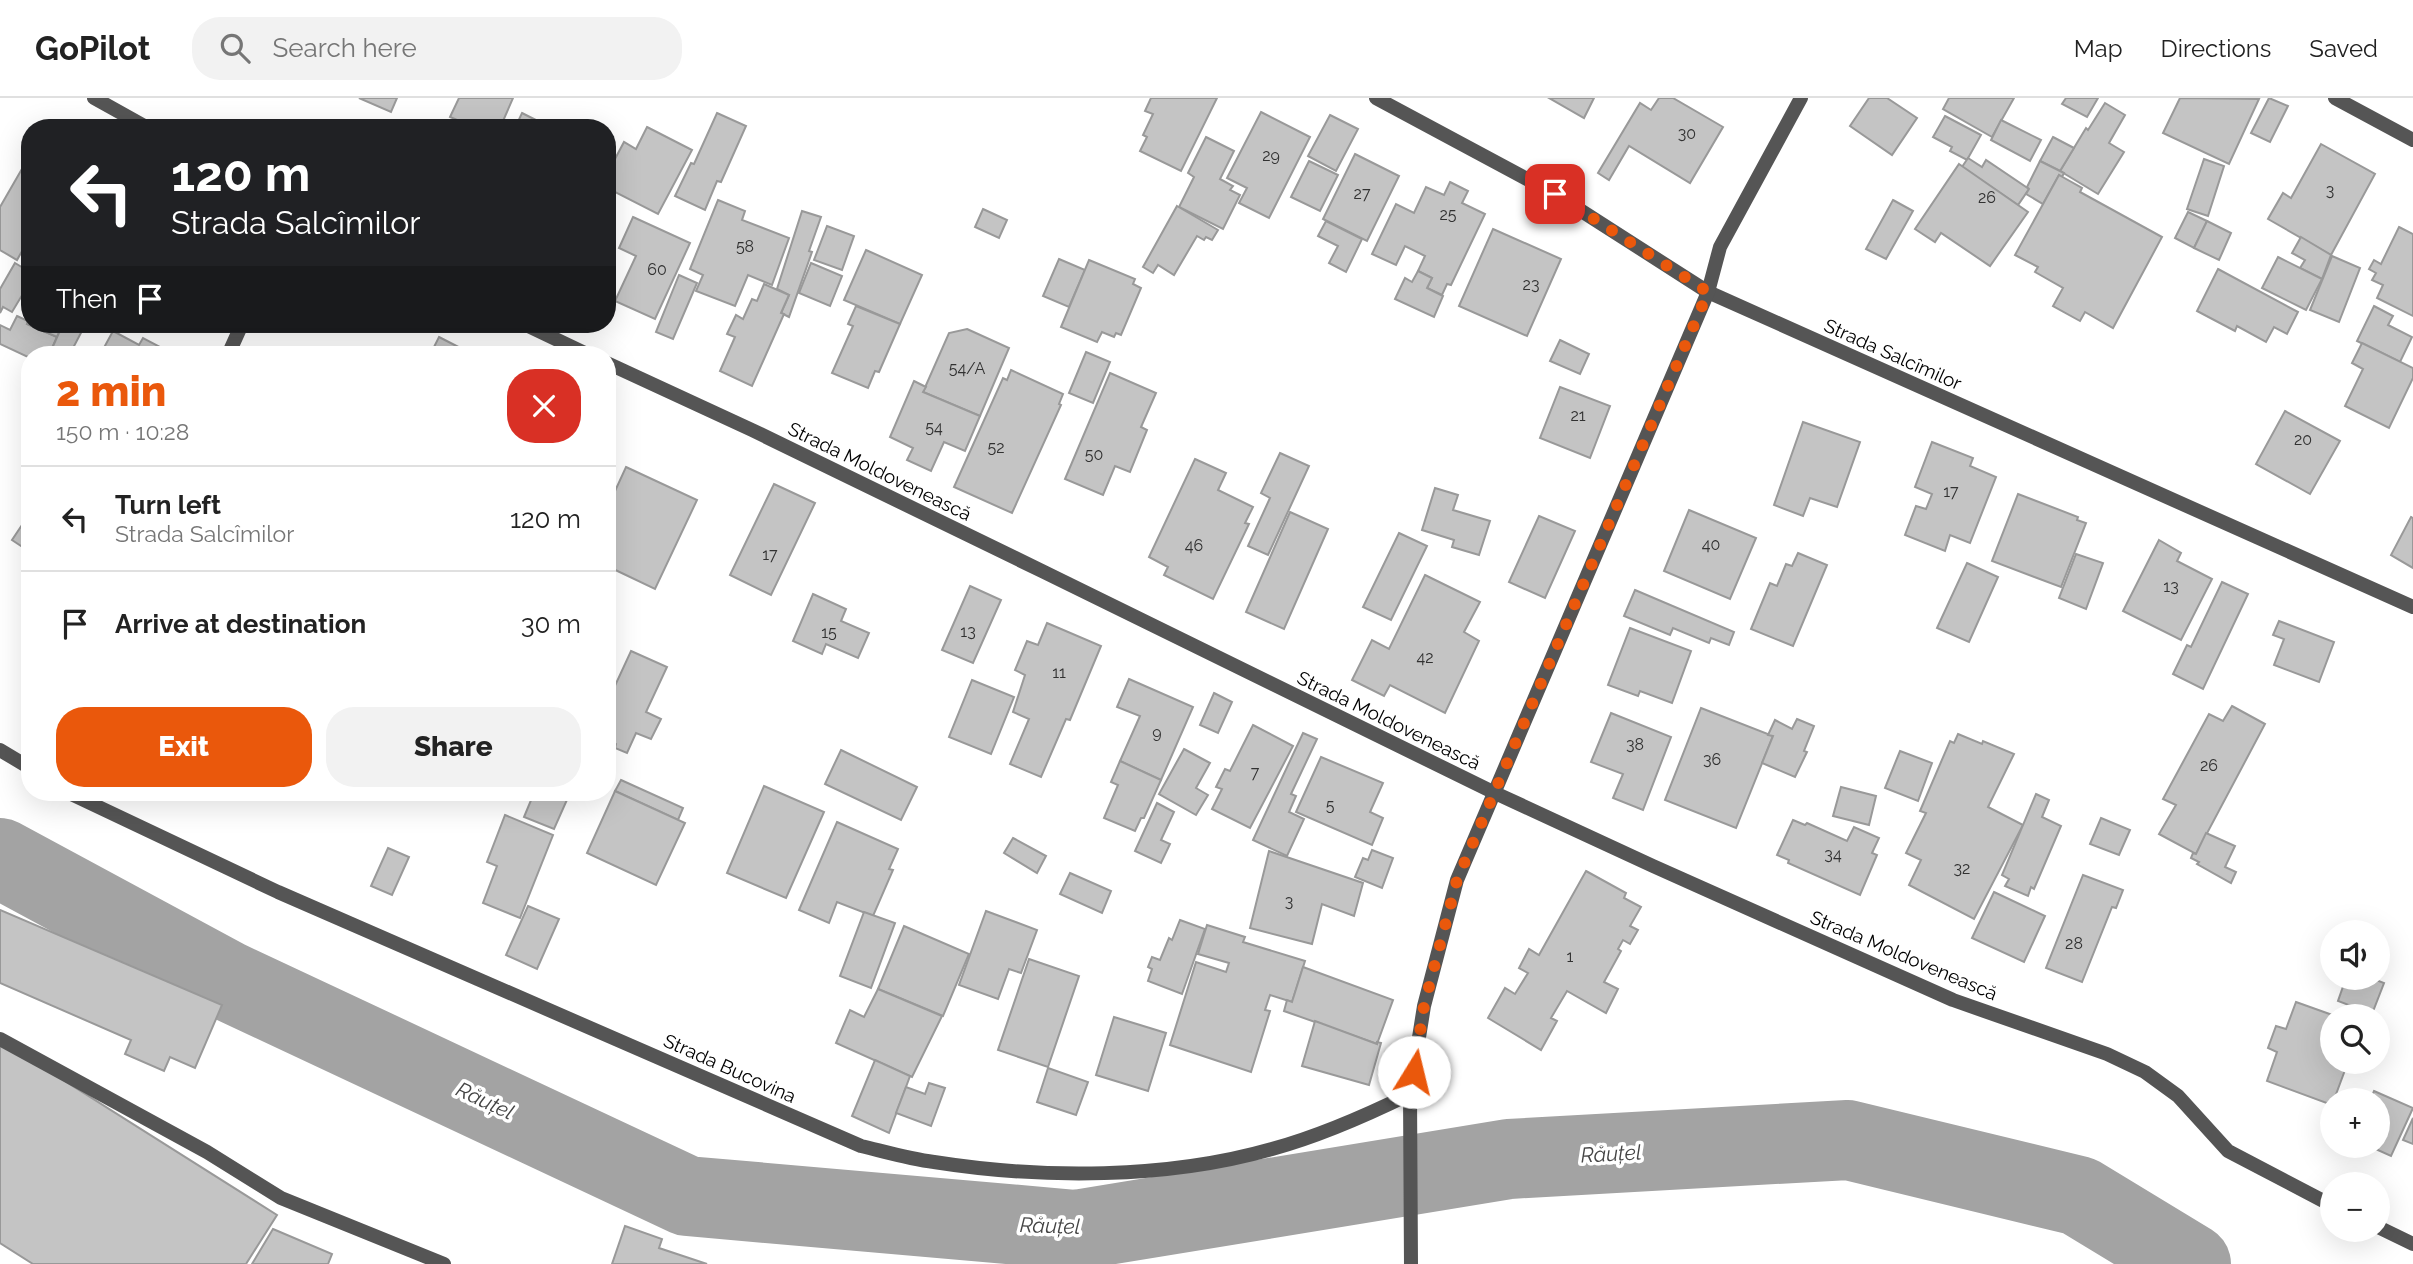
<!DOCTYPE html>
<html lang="en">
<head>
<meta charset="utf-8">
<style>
	body { margin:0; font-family:Raleway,sans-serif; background:#f2f2f2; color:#222; height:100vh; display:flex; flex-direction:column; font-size:26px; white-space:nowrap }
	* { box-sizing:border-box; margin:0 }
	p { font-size:23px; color:#767676 }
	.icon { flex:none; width:38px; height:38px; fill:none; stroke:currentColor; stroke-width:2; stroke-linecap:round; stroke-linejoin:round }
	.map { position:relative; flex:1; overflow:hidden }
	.drawer { position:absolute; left:21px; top:248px; width:595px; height:455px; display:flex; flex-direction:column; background:#fff; border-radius:28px; box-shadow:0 7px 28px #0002 }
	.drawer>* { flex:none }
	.banner { position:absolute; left:21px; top:21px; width:595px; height:214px; border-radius:28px; box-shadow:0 7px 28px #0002; background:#202124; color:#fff; overflow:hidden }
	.buttons { position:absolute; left:2320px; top:822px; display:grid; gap:14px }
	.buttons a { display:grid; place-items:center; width:70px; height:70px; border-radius:50%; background:#fff; box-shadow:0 7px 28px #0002; font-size:35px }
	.pin { position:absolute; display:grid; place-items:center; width:60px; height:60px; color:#fff; margin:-30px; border-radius:14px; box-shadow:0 4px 10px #0006 }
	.me { position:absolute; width:77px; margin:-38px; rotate:9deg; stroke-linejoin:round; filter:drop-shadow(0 0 5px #0008) }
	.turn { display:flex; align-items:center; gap:24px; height:147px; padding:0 35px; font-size:32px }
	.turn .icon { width:91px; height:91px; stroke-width:2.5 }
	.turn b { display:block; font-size:49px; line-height:60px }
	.then { display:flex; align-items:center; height:66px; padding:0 35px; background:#0003; gap:14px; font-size:26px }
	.round { display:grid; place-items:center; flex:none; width:74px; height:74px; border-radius:28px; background:#f2f2f2 }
	.head { display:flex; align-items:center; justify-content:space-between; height:119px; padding:0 35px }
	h1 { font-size:42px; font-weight:800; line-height:52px; color:#ea580c }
	.action { display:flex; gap:14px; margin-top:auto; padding:14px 35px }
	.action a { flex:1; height:80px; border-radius:28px; background:#ea580c; color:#fff; font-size:28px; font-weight:800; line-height:80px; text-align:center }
	.action a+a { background:#f2f2f2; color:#222 }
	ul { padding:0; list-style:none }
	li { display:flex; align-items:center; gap:21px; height:105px; padding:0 35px; border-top:2px solid #e0e0e0 }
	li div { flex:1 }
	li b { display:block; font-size:26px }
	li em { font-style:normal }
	header { display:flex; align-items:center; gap:42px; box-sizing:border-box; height:98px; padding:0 35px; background:#fff; border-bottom:2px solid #e0e0e0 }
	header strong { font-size:33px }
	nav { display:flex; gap:38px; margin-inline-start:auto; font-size:24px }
	.search { width:490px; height:63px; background:#f2f2f2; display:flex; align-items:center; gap:18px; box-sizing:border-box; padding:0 24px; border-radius:28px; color:#767676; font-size:26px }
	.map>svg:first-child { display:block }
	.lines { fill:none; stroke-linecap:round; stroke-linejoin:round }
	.river { stroke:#a3a3a3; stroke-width:80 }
	.building { fill:#c4c4c4; stroke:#999; stroke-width:2 }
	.lane { stroke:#555; stroke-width:14 }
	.street { stroke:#555; stroke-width:14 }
	.route { stroke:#ea580c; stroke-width:12; stroke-dasharray:0 21.6 }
	.labels { text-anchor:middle; stroke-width:7; stroke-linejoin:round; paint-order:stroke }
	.number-label { font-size:16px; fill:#313131 }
	.street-label { font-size:19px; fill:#000; stroke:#fff }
	.water-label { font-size:21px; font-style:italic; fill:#444; stroke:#fff }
</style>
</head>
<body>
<header>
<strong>GoPilot</strong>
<div class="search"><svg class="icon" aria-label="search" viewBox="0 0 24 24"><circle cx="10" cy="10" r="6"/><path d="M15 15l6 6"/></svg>Search here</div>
<nav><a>Map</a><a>Directions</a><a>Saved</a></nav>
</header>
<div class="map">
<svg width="2413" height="1166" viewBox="0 0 2413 1166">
	<rect width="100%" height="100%" fill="#fff"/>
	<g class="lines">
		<polyline class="river" points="0,760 226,882 687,1098 1076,1132 1509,1061 1848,1042 2079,1098 2191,1166"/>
	</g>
	<g class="building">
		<polygon points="359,0 397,0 391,14"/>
		<polygon points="459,0 513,0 500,30 476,30 450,19"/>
		<polygon points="1151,0 1217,0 1181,73 1140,53 1147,39 1143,37 1153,16 1145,13"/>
		<polygon points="1549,0 1594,0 1584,20"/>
		<polygon points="1659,0 1673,0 1723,29 1690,85 1629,48 1609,82 1598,75 1640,5 1651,12"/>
		<polygon points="1869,0 1887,0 1917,20 1892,57 1850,28"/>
		<polygon points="1949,0 2014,0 1992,39 1943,11"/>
		<polygon points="2066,0 2098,0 2087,19 2062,6"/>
		<polygon points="2180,0 2259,1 2229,66 2163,35"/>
		<polygon points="2269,0 2288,8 2270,44 2251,35"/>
		<polygon points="2105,5 2125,17 2109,45 2124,54 2098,96 2060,73 2086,30 2088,32"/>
		<polygon points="1261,14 1310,39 1269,120 1239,105 1247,90 1227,80"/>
		<polygon points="522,15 538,23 535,30 515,30"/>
		<polygon points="717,15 746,28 721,84 717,83 705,112 675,98 691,65 694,66"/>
		<polygon points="1330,17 1358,31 1336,73 1308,58"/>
		<polygon points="1945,18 1981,37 1967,62 1950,53 1952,49 1933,39"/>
		<polygon points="2001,22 2041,42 2030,63 1991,42"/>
		<polygon points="647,29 692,52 658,116 607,90 607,76 624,44 636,51"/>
		<polygon points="1206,39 1234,53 1220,81 1233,88 1230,92 1240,97 1223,131 1179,109 1194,79 1188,75"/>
		<polygon points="2053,39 2074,50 2060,73 2040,63"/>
		<polygon points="2321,46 2375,76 2331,157 2268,121 2283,95 2291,100"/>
		<polygon points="1355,56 1399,78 1367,143 1323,121"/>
		<polygon points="30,57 30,139 17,162 0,152 0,109"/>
		<polygon points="1968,60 1982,69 1986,62 2029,91 2018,107 1962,69"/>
		<polygon points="2204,61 2224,68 2208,118 2187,111"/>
		<polygon points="1309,63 1338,77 1320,113 1291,99"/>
		<polygon points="2040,63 2064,75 2062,79 2059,77 2043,106 2026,96 2029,91 2027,89"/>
		<polygon points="1959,66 2028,114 1990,168 1941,135 1935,144 1915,131"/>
		<polygon points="2059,77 2082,90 2080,94 2162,139 2113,230 2085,214 2080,223 2053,208 2063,190 2035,174 2038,169 2015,157"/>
		<polygon points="1450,84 1468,93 1462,105 1485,116 1451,187 1447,186 1442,197 1427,190 1432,180 1418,173 1425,158 1405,148 1396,167 1372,156 1396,106 1414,115 1426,89 1444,97"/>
		<polygon points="718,102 745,113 742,122 789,140 772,187 748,177 735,208 696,193 703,177 690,171"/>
		<polygon points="1893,102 1913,113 1886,161 1866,151"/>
		<polygon points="1177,108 1218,132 1212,142 1206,139 1204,142 1197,138 1174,177 1158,167 1153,175 1143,169"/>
		<polygon points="983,111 1007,122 999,140 975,129"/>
		<polygon points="802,113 821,119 809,153 812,154 789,219 781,215 789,197 777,191"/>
		<polygon points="2188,114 2207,123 2194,150 2175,140"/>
		<polygon points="633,119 690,145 655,221 615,203 636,158 619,150"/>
		<polygon points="1326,123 1362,141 1346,174 1329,165 1338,148 1318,138"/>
		<polygon points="2207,123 2231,135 2219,162 2194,150"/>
		<polygon points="827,128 854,138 842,172 814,162"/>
		<polygon points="2399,129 2413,136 2413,218 2377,200 2383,187 2372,182 2376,175 2369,171 2374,162 2381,166"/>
		<polygon points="1493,131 1561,161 1527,238 1459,208"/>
		<polygon points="2301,139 2331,157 2322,181 2300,170 2305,162 2292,155"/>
		<polygon points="866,152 922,177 900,226 844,202"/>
		<polygon points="2332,158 2360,170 2339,224 2310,212"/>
		<polygon points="2278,159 2322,181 2306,212 2262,190"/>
		<polygon points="1059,161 1085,172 1069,209 1043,198"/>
		<polygon points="1089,162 1135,181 1133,186 1141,190 1121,237 1116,235 1114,239 1102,234 1097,244 1061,229"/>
		<polygon points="15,165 30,174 30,184 12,214 3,209 0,215 0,191"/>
		<polygon points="811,165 842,178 830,208 799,195"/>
		<polygon points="2218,171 2298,214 2287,236 2274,229 2266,244 2237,228 2235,233 2197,213"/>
		<polygon points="1418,173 1432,180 1427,190 1443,198 1434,219 1395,201 1405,180 1412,184"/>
		<polygon points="679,177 697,185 673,241 656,234"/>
		<polygon points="764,186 789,197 781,215 784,216 752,288 720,273 735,239 727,236 736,217 743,221 752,201 757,203"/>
		<polygon points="856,208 900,226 879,274 875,273 868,290 832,275 853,228 848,226"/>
		<polygon points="2374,208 2393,218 2388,227 2412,239 2400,264 2357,243"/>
		<polygon points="17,218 28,223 27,226 57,239 49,257 30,257 30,260 0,246 0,227 10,232"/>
		<polygon points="30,219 30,226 63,226 57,239 27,226"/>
		<polygon points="63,226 72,226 83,231 73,250 77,251 74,257 49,257"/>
		<polygon points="967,231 1009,250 980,318 923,294 949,235"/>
		<polygon points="113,233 139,247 143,240 164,251 160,257 100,257"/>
		<polygon points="439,239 474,257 430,257"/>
		<polygon points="1560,242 1589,256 1580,276 1550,263"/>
		<polygon points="2362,245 2413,270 2413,280 2389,330 2345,308 2363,271 2352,265"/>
		<polygon points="1086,254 1110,264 1093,305 1069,295"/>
		<polygon points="1011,272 1063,296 1059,306 1061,307 1012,415 954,389 1003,280 1007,282"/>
		<polygon points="1110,275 1156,295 1141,329 1147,332 1130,374 1115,368 1103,397 1065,381"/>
		<polygon points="914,283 926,289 923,294 980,318 965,353 944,344 931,373 907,362 913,350 890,339"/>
		<polygon points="1560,289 1610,308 1590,360 1540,340"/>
		<polygon points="2285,313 2340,343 2310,396 2256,366"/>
		<polygon points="1803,324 1860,344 1837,409 1810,400 1803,418 1774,407"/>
		<polygon points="1932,344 1973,360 1970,368 1996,379 1970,445 1950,437 1945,453 1905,437 1916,408 1926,411 1932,396 1915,389"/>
		<polygon points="1280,355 1309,368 1268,457 1248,448 1270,400 1261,395"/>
		<polygon points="1195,361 1226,375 1218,392 1253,409 1245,425 1249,426 1213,501 1164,477 1168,469 1149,459"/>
		<polygon points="626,369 697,402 655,491 607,468 607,403 610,404"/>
		<polygon points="774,386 815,405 771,497 730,477"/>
		<polygon points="1435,390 1458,397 1453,412 1490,423 1479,457 1452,449 1454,442 1422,432"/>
		<polygon points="2018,396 2078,419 2077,422 2086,425 2061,489 1992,463"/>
		<polygon points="1689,412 1756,440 1730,501 1664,473"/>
		<polygon points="1290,414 1328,431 1284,531 1246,514"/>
		<polygon points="30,415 30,454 12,442"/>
		<polygon points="1539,418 1575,433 1545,500 1509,484"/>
		<polygon points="2411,419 2413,420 2413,470 2391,457"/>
		<polygon points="1399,435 1427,448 1391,522 1363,509"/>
		<polygon points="2159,442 2181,455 2177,463 2212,481 2181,542 2123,513"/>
		<polygon points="1798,455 1827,467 1793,548 1751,531 1770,485 1777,488 1786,466 1792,468"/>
		<polygon points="2076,456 2103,465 2086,511 2059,500"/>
		<polygon points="1967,465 1998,479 1969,544 1937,530"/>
		<polygon points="1425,477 1480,504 1464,534 1479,543 1445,615 1390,587 1384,598 1352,582 1372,542 1389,551"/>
		<polygon points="2222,484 2248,496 2203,591 2173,576 2187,547 2191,549"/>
		<polygon points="970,488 1001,502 973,565 942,552"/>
		<polygon points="1635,492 1734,534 1729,547 1711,540 1709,545 1673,530 1670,537 1624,518"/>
		<polygon points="813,496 846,511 841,523 869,535 858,560 826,546 822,556 793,543"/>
		<polygon points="2279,523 2334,544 2319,584 2274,567 2284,541 2273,537"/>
		<polygon points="1047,525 1101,548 1070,622 1066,621 1041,679 1010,666 1029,621 1013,614 1025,577 1015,572 1027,543 1038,547"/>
		<polygon points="1630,530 1691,553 1672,605 1640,593 1638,598 1608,587"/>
		<polygon points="631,553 667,569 646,614 661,621 651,641 636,635 627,655 615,650 616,646 607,642 607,605"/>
		<polygon points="1129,581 1193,609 1161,682 1120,663 1140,618 1117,609"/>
		<polygon points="972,582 1014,599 991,656 949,639"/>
		<polygon points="1214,595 1232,604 1218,635 1200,627"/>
		<polygon points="2232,608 2265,626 2196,756 2159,736 2176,707 2163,701 2209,616 2223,623"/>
		<polygon points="1701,610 1773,638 1736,730 1665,702"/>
		<polygon points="1611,615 1671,639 1643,712 1613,700 1623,676 1591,664"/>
		<polygon points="1797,621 1814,628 1804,653 1807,654 1795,679 1762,665 1773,638 1768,637 1775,622 1792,631"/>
		<polygon points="1253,627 1293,648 1250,730 1212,711 1222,691 1216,689 1225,671 1230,673"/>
		<polygon points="1303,635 1317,641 1291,696 1296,698 1289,714 1304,721 1287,758 1253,742"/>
		<polygon points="1958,636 1982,646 1983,643 2014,656 1988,709 2023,727 1974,821 1909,787 1921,762 1906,755 1926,715 1920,713 1950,643 1954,645"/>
		<polygon points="1184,651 1210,665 1196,690 1208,697 1196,717 1159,696"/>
		<polygon points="841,652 917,689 901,722 825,686"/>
		<polygon points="1900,653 1932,665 1918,703 1885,690"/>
		<polygon points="1321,659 1383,685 1370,714 1383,720 1372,747 1296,714"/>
		<polygon points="1120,663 1161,682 1144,720 1141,720 1135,733 1104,720 1118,687 1111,684"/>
		<polygon points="621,682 683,710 678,722 615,693"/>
		<polygon points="764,688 824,714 786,800 727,775"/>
		<polygon points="1841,689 1876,698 1869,727 1833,718"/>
		<polygon points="615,693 685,725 656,787 587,755"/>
		<polygon points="534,695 570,695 554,731 524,719"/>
		<polygon points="2036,696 2049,702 2042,719 2061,728 2034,791 2031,789 2028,798 2005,788 2009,781 2002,777"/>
		<polygon points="1157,705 1174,714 1161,742 1170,746 1161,765 1135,753"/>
		<polygon points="505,717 553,737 520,820 483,805 497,768 487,764"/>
		<polygon points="2101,720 2130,732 2119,757 2090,746"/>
		<polygon points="1793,722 1805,727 1807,725 1847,743 1854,729 1879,740 1872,755 1877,757 1860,797 1788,765 1789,762 1777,757"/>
		<polygon points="837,724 898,751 889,771 893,772 873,818 837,804 829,825 799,812"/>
		<polygon points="2206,735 2235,748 2225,769 2236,774 2231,785 2197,766 2199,764 2191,760 2193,755 2196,756"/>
		<polygon points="1013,740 1046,758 1037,775 1004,755"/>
		<polygon points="388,750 409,759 392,797 371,788"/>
		<polygon points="1372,752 1393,760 1382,790 1355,779 1363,760 1368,762"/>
		<polygon points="1269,753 1363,785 1354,818 1322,806 1312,846 1250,830"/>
		<polygon points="1586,773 1626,795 1624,800 1641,809 1630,828 1638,832 1630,846 1623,842 1618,851 1621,853 1604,884 1618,891 1606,915 1567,893 1551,920 1557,923 1541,952 1488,920 1505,890 1515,896 1528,875 1519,870 1529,851 1539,857"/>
		<polygon points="1070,775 1111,793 1102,815 1060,796"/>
		<polygon points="2083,777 2123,792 2116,810 2112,809 2082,884 2046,870"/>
		<polygon points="1994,794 2045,818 2024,864 1972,840"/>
		<polygon points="528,808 559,821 537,871 506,857"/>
		<polygon points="0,812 222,907 195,970 170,959 164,973 125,956 131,942 0,885"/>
		<polygon points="986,813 1037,832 1021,875 1009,871 998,901 959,887"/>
		<polygon points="864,814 895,825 871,890 840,878"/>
		<polygon points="1180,822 1205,831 1182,896 1148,883 1152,871 1148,869 1152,859 1160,862 1169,840 1172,842"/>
		<polygon points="1207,827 1245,839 1243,844 1305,863 1292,904 1270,897 1265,912 1270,913 1251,974 1170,947 1196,864 1226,874 1229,865 1198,856"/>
		<polygon points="904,828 969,856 943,918 878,891"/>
		<polygon points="1029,861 1079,878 1048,969 998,952"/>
		<polygon points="1303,869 1393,902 1377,946 1284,913 1287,902 1292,904"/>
		<polygon points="2346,880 2371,880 2384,885 2372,916 2338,903"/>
		<polygon points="878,891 942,918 912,979 836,945 850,912 864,919"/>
		<polygon points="2296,904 2338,919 2333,919 2333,964 2348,964 2332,1007 2267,983 2277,954 2268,950 2276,928 2286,931"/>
		<polygon points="1114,919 1166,935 1148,993 1096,977"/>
		<polygon points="1315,923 1377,946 1377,944 1381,945 1369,987 1302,968"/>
		<polygon points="0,942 277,1117 246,1166 33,1166 0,1145"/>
		<polygon points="875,962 910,978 889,1035 852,1018"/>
		<polygon points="1048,970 1088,984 1076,1017 1037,1004"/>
		<polygon points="929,985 945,990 931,1028 896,1015 906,989 925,996"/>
		<polygon points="2374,993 2413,1010 2391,1058 2369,1048 2378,1048 2378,1003 2370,1003"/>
		<polygon points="2413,1020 2413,1046 2403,1042"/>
		<polygon points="625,1128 662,1141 659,1150 707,1166 612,1166"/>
		<polygon points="273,1131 332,1156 328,1166 252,1166"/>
	</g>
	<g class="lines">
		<polyline class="lane" points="0,941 207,1054 281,1100 444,1166"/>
		<g class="street">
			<polyline points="94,0 148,30"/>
			<polyline points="1376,0 1555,96 1708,194 2413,509"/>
			<polyline points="2335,0 2413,42"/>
			<polyline points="524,226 589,257"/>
			<polyline points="228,257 242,226"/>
			<polyline points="607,265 752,332 1042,473 1495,695 1653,768 1953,902 2107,956 2145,974 2178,998 2228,1053 2333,1108"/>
			<polyline points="0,652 30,670"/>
			<path d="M69 695 278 794 861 1048C886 1054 910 1061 934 1064 1042 1081 1167 1081 1272 1051 1320 1038 1365 1018 1410 996"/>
			<polyline points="2378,1129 2413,1146"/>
			<polyline points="1411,1166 1410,996 1424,908 1457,782 1708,194 1720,149 1801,0"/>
		</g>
	</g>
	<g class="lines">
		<polyline class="route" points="1414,974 1424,908 1457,782 1708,194 1555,96"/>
	</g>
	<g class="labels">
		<g class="number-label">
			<text x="1687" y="41">30</text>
			<text x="1271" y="63">29</text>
			<text x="2330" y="98">3</text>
			<text x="1362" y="101">27</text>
			<text x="1987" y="105">26</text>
			<text x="1448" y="122">25</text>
			<text x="745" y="154">58</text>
			<text x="657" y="177">60</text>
			<text x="1531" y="192">23</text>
			<text x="967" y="276">54/A</text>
			<text x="1578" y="323">21</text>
			<text x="934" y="335">54</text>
			<text x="2303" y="347">20</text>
			<text x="996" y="355">52</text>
			<text x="1094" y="362">50</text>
			<text x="1951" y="399">17</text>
			<text x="1711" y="452">40</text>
			<text x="1194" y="453">46</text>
			<text x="770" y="462">17</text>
			<text x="2171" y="494">13</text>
			<text x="968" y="539">13</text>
			<text x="829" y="540">15</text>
			<text x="1425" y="565">42</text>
			<text x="1059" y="580">11</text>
			<text x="1157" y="640">9</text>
			<text x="1635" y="652">38</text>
			<text x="1712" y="667">36</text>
			<text x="2209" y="673">26</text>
			<text x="1255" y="680">7</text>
			<text x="1330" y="713">5</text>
			<text x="1833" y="762">34</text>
			<text x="1962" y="776">32</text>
			<text x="1289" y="809">3</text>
			<text x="2074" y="851">28</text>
			<text x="1570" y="864">1</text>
		</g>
		<g class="street-label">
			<text transform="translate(1893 256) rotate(24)" y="7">Strada Salcîmilor</text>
			<text transform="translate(880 373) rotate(26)" y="7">Strada Moldovenească</text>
			<text transform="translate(1389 622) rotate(26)" y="7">Strada Moldovenească</text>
			<text transform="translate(1904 857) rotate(23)" y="7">Strada Moldovenească</text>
			<text transform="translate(730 970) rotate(24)" y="7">Strada Bucovina</text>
		</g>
		<g class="water-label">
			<text transform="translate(485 1003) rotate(25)" y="7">Răuțel</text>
			<text transform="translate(1611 1056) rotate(-3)" y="7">Răuțel</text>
			<text transform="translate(1050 1128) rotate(2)" y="7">Răuțel</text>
		</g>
	</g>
</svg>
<div class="buttons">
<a><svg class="icon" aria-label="sound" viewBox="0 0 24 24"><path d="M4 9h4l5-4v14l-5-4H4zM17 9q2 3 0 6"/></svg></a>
<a><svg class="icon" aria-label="search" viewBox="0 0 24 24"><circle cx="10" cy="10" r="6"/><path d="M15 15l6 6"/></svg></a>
<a>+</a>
<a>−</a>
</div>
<div class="pin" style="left:1555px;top:96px;background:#d93025"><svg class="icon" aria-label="arrive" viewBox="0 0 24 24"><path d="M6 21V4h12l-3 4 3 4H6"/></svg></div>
<svg class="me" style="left:1414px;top:974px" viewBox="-20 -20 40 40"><circle r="19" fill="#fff"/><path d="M0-13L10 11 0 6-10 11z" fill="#ea580c"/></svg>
<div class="banner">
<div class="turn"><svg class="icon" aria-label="left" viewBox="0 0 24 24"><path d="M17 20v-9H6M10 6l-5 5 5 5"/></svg><div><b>120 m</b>Strada Salcîmilor</div></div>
<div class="then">Then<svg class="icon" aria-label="arrive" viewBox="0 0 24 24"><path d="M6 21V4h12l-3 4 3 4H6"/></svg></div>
</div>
<section class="drawer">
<div class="head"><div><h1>2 min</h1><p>150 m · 10:28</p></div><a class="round" style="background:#d93025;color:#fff"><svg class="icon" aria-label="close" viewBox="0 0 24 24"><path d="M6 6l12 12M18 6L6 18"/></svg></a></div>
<ul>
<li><svg class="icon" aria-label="left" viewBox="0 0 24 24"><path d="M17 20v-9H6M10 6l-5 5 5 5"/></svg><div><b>Turn left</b><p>Strada Salcîmilor</p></div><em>120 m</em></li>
<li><svg class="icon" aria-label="arrive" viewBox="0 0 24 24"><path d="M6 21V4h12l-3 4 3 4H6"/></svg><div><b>Arrive at destination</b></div><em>30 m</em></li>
</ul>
<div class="action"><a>Exit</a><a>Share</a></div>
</section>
</div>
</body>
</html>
